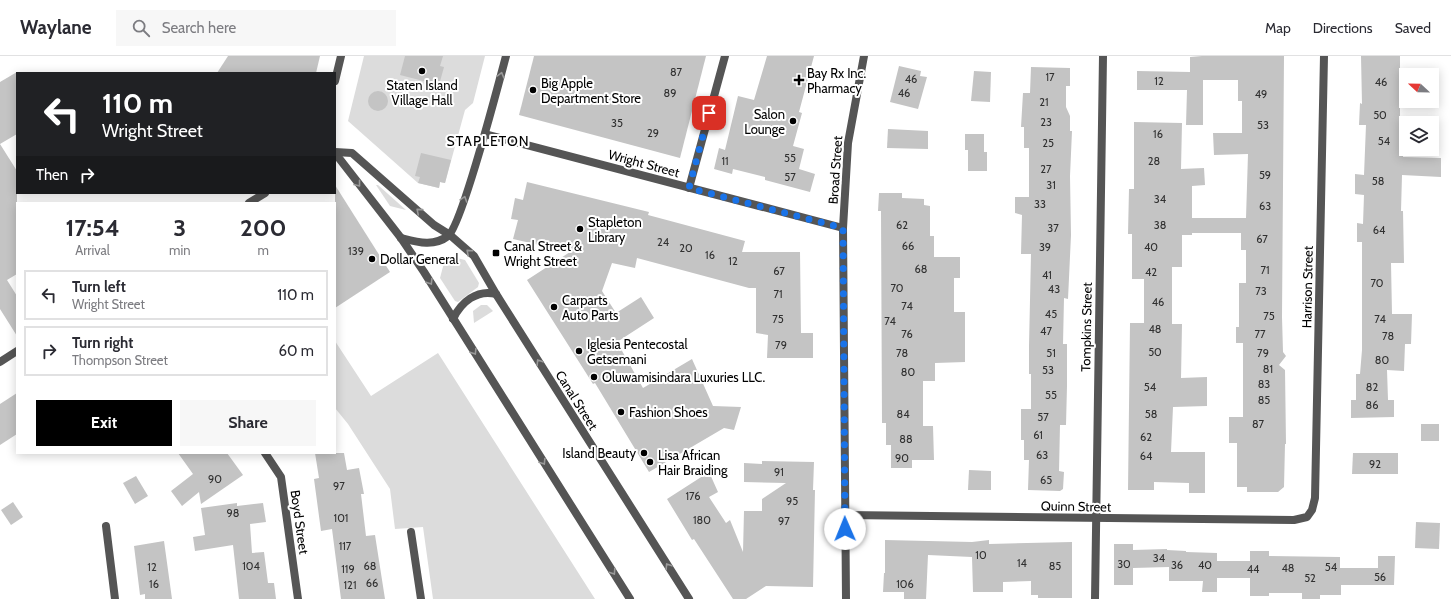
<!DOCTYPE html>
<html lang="en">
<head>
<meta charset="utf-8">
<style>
	body { margin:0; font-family:Cabin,sans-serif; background:#f7f7f7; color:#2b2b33; height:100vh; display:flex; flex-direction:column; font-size:15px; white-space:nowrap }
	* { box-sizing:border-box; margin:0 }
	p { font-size:13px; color:#7c7c81 }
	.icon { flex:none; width:22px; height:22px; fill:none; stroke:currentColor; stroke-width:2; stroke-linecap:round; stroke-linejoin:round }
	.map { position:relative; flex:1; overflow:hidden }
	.drawer { position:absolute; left:16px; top:146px; width:320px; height:252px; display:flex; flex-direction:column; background:#fff; border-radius:0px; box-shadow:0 2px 10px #0003 }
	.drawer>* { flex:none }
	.banner { position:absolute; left:16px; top:16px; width:320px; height:122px; border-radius:0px; box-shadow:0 2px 10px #0003; background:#202124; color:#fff; overflow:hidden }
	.needle { width:26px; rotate:292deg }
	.tools { position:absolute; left:1399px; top:12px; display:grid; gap:8px }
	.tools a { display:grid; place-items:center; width:40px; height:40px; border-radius:0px; background:#fff; box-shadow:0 2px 10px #0003; font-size:20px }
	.pin { position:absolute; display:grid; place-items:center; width:34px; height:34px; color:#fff; margin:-17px; border-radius:8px; box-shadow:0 2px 6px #0006 }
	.me { position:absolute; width:44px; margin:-22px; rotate:359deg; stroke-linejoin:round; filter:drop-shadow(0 0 3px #0008) }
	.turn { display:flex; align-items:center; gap:14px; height:84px; padding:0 20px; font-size:18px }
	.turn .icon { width:52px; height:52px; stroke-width:2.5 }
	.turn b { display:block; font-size:28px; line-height:34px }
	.then { display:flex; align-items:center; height:38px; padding:0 20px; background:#0003; gap:8px; font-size:15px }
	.eta { display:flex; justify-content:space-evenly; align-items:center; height:68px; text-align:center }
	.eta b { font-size:24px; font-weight:800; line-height:28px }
	.primary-button { display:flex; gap:8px; margin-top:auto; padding:8px 20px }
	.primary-button a { flex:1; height:46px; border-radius:0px; background:#000; color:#fff; font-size:16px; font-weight:800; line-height:46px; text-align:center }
	.primary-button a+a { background:#f7f7f7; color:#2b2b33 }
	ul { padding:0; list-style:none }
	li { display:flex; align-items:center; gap:12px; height:50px; margin:0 8px 6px; padding:0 12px; border:2px solid #e1e1e2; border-radius:0px }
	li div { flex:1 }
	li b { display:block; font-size:15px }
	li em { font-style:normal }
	header { display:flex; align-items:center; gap:24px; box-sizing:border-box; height:56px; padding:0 20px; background:#fff; border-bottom:1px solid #e1e1e2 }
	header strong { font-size:19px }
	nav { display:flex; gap:22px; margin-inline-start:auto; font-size:14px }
	.search { width:280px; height:36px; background:#f7f7f7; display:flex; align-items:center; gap:10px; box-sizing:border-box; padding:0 14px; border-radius:0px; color:#7c7c81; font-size:15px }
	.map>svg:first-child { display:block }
	.green { fill:#dcdcdc }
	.building { fill:#c4c4c4 }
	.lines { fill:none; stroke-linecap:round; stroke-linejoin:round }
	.minor { stroke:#555; stroke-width:8 }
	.tertiary { stroke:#555; stroke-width:8 }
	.oneway { stroke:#999 }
	.route { stroke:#1a73e8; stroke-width:7; stroke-dasharray:0 12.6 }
	.poi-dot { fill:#000; stroke:#fff; stroke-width:1.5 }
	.labels { text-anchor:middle; stroke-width:4; stroke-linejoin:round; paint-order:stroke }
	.number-label { font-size:11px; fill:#313131 }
	.poi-label { font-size:13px; fill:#000; stroke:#fff; text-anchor:start }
	.street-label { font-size:13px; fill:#000; stroke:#fff }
	.neighbourhood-label { font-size:14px; letter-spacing:1px; fill:#000; stroke:#fff }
</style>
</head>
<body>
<header>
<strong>Waylane</strong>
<div class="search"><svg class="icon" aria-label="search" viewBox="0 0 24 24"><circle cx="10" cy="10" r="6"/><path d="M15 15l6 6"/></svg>Search here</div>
<nav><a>Map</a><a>Directions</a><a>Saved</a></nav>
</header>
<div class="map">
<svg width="1451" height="543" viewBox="0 0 1451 543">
	<rect width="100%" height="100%" fill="#fff"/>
	<g class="green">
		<polygon points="364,0 485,0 473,47 465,54 445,127 440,126 439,132 418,127 348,65"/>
		<polygon points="376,129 378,129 406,154 390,150"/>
		<polygon points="453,201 465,204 479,227 478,231 458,246 455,245 440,222 444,207"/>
		<polygon points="481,249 487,249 493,255 474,267 473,255"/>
		<polygon points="335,285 371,340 438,297 595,543 433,543 423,471 395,473 390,433 348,368 335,352"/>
	</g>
	<g class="building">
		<polygon points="228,0 320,0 316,17 217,17"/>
		<polygon points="405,0 443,0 440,10 444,11 439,29 400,19"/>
		<polygon points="534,0 706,0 680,102 519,59"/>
		<polygon points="767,0 814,0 799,56 802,57 793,90 804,93 799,113 815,118 810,136 765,124 765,121 733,113 732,118 714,113 719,92 725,94 738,40 754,44"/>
		<polygon points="1202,0 1284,0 1282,261 1283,296 1286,300 1279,309 1285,314 1286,388 1285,388 1284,431 1278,436 1247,436 1247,431 1237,431 1237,387 1229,387 1229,361 1243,361 1243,287 1236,287 1236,271 1239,271 1239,227 1246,227 1246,194 1241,194 1241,177 1192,177 1192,179 1182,179 1182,211 1172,211 1172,268 1182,268 1181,322 1207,321 1207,350 1173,351 1171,396 1205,396 1205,437 1189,437 1189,427 1154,426 1154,434 1128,434 1130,267 1144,267 1144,223 1132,223 1132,178 1128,178 1129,133 1134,133 1134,66 1182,67 1181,113 1204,112 1205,129 1192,130 1192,162 1246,162 1248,98 1214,99 1213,77 1242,77 1242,45 1238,45 1238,24 1203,24 1203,69 1186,69 1187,34 1137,34 1137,15 1190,16 1190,1"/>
		<polygon points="1361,0 1400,0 1400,80 1404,80 1403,101 1441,102 1441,121 1402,119 1401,155 1403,155 1404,207 1391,207 1392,258 1412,258 1411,288 1405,288 1404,315 1387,314 1388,344 1394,344 1394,361 1351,362 1351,344 1356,344 1356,318 1360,318 1362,294 1362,186 1357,186 1357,167 1363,168 1364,139 1355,138 1355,118 1364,119 1366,69 1359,69 1360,47 1362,48"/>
		<polygon points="899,10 921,15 920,20 927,21 918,53 890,46"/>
		<polygon points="1031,11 1070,12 1070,30 1066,30 1066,51 1070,60 1070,75 1072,75 1070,120 1071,179 1068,243 1064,242 1063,288 1067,288 1067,330 1066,369 1060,369 1059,415 1064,416 1063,433 1060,435 1028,434 1029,404 1024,404 1024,384 1021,384 1021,353 1031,353 1031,318 1029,318 1029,290 1031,198 1021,198 1022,159 1015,157 1015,141 1029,141 1029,92 1024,92 1024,71 1021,71 1023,37 1030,37"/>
		<polygon points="974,15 991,16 990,46 971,45"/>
		<polygon points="17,16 17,78 0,88 17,115 17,218 7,224 17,240 17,280 0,253 0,26"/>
		<circle cx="378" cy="45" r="10"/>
		<polygon points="888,73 928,75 928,93 887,92"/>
		<polygon points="965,78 984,78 984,96 987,96 987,115 968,115 968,94 965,94"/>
		<polygon points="421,97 451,104 445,127 440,126 439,132 418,127 420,121 415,120"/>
		<polygon points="527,126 649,156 648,159 745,185 742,196 800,196 801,277 813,277 813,302 767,302 768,279 756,277 756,232 749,232 637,202 635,212 612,207 602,235 616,257 641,241 654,262 617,286 643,332 692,303 713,350 741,351 734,374 724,372 649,416 595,327 593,328 527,224 570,196 513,183 518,164 511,163 515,142 523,144"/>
		<polygon points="335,129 390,216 335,252"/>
		<polygon points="879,137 902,137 902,142 924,143 924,149 930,150 930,180 934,180 934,201 960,201 960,222 954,222 954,256 965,256 965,306 935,307 935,325 923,325 923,370 933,370 934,404 912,404 912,412 891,412 891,389 886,389 886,367 882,367 881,155 878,155"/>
		<polygon points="17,337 17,378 0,389 0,348"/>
		<rect x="1421" y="368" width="18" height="17"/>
		<polygon points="178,397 227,397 243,419 201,448 199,436 182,450 171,435 193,418"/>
		<polygon points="315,397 344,397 347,414 359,412 364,438 361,438 366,480 375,479 385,543 341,543 332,473 321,475 314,423 319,422"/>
		<polygon points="1353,397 1398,397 1398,418 1352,418"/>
		<polygon points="762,405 814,406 813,434 815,434 813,531 766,530 746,543 733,543 694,483 692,484 667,443 709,416 718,436 709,441 726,467 730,464 743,496 744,455 762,455 762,443 786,427 744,426 744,407 762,408"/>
		<polygon points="969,414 991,415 991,434 968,434"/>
		<polygon points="136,420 148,440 135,448 123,427"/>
		<polygon points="13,446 23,461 11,469 1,454"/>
		<polygon points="237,447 237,450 263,447 266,466 250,468 252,497 264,496 268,527 274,527 276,543 239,543 233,489 195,495 193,481 205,479 201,452"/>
		<polygon points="1416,466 1440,467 1439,493 1415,492"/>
		<polygon points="885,484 972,486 989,484 989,488 1072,486 1072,542 1038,542 1038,539 1031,539 1031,525 1003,526 1003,536 973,536 972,501 928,499 926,543 904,543 904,536 883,536 884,517 885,517"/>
		<polygon points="164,485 172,543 145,543 145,538 140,539 134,490"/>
		<polygon points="1114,488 1133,488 1133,494 1167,493 1167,494 1186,495 1186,496 1217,497 1217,505 1250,505 1250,495 1269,495 1269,500 1340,501 1340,512 1378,512 1378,500 1395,500 1394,529 1341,529 1341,539 1320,539 1320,543 1302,543 1302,537 1269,537 1269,540 1250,540 1250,522 1217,522 1217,536 1202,536 1203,525 1169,525 1169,511 1133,512 1133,529 1114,529"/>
	</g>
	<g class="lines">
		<g class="minor">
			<polyline points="335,25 341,0"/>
			<polyline points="485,78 843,172"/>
			<polyline points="335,96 352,97 434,169 450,179 474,200 496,238 689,543"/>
			<polyline points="335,97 401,182 424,216 630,543"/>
			<polyline points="689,132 725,0"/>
			<polyline points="249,147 265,137"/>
			<path d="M401 182C417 186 434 191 448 180 462 169 499 26 506 0"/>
			<path d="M453 263C461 246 477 233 496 238"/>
			<polyline points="0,306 17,295"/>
			<polyline points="265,397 281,421 298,543"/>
			<polyline points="845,459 1294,464 1307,461 1312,454 1315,442 1324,0"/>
			<polyline points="106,470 115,543"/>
			<polyline points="411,476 421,543"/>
			<polyline points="1095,543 1103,0"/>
		</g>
		<polyline class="tertiary" points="846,543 843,172 848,87 864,0"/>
	</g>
	<defs><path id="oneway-chevron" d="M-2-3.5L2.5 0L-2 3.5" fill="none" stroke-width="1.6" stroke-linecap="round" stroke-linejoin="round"/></defs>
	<g class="oneway">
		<use href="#oneway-chevron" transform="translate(501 19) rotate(-75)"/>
		<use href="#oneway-chevron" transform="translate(358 128) rotate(52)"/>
		<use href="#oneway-chevron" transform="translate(464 143) rotate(-72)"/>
		<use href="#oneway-chevron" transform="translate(419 155) rotate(-139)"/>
		<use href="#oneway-chevron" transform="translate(469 196) rotate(-138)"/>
		<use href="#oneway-chevron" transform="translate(430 226) rotate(58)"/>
		<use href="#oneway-chevron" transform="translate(474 296) rotate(58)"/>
		<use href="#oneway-chevron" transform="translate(539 306) rotate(-122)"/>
		<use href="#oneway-chevron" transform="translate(543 406) rotate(58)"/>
		<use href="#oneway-chevron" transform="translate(668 510) rotate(-122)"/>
		<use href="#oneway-chevron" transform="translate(613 516) rotate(57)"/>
	</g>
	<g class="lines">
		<polyline class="route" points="709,57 689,132 843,172 845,473"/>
	</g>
	<g class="poi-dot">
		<circle cx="422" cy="15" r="4"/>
		<path d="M797 18h4v4h4v4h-4v4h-4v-4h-4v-4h4z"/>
		<circle cx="533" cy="34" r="4"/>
		<circle cx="793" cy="65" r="4"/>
		<circle cx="580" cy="173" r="4"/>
		<rect x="492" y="193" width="8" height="8" rx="2"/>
		<circle cx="372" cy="203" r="4"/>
		<circle cx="554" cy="251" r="4"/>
		<circle cx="579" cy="295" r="4"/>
		<circle cx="594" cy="321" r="4"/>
		<circle cx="621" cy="356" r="4"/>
		<circle cx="644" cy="397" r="4"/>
		<circle cx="650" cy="406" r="4"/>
	</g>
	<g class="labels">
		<g class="number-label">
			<text x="676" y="20">87</text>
			<text x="1050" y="25">17</text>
			<text x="911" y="27">46</text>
			<text x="1159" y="29">12</text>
			<text x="1381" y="30">46</text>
			<text x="670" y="41">89</text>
			<text x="904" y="41">46</text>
			<text x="1261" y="42">49</text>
			<text x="1044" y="50">21</text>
			<text x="1380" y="63">50</text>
			<text x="1046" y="70">23</text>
			<text x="617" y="71">35</text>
			<text x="1263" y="73">53</text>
			<text x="653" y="81">29</text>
			<text x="1158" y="82">16</text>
			<text x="1384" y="89">54</text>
			<text x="1048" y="91">25</text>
			<text x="790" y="106">55</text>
			<text x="725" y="109">11</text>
			<text x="1154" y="109">28</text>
			<text x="1046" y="117">27</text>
			<text x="1265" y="123">59</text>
			<text x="790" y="125">57</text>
			<text x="1378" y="129">58</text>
			<text x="1051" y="133">31</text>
			<text x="1160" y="147">34</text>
			<text x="1040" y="152">33</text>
			<text x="1265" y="154">63</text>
			<text x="902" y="173">62</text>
			<text x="1160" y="173">38</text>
			<text x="1053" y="176">37</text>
			<text x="1379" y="178">64</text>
			<text x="1262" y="187">67</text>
			<text x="663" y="190">24</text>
			<text x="908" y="194">66</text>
			<text x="1045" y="195">39</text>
			<text x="1151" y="195">40</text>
			<text x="686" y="196">20</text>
			<text x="356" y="199">139</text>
			<text x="710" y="203">16</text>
			<text x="733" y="209">12</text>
			<text x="921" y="217">68</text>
			<text x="1265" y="218">71</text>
			<text x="779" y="219">67</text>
			<text x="1151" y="220">42</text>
			<text x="1047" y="223">41</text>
			<text x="1377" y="231">70</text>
			<text x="897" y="236">70</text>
			<text x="1054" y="237">43</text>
			<text x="1261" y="239">73</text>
			<text x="778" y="242">71</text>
			<text x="1158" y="250">46</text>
			<text x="907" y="254">74</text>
			<text x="1051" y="262">45</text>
			<text x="1269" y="264">75</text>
			<text x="778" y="267">75</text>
			<text x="1380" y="267">74</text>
			<text x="890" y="269">74</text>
			<text x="1155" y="277">48</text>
			<text x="1046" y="279">47</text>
			<text x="907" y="282">76</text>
			<text x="1260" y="282">77</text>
			<text x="1388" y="284">78</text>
			<text x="781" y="293">79</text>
			<text x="1155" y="300">50</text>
			<text x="902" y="301">78</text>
			<text x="1051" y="301">51</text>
			<text x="1263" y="301">79</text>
			<text x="1382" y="308">80</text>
			<text x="1268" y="317">81</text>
			<text x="1048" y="318">53</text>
			<text x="908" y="320">80</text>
			<text x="1264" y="332">83</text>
			<text x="1150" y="335">54</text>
			<text x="1372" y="335">82</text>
			<text x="1051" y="343">55</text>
			<text x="1264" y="348">85</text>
			<text x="1372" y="353">86</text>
			<text x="903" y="362">84</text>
			<text x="1151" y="362">58</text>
			<text x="1043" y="365">57</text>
			<text x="1258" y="372">87</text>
			<text x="1038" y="383">61</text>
			<text x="1146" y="385">62</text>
			<text x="906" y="387">88</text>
			<text x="1042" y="403">63</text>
			<text x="1146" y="404">64</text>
			<text x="902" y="406">90</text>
			<text x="1375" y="412">92</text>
			<text x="779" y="420">91</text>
			<text x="215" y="427">90</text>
			<text x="1046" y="428">65</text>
			<text x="339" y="434">97</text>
			<text x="693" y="444">176</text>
			<text x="792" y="449">95</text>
			<text x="233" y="461">98</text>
			<text x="341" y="466">101</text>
			<text x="702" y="468">180</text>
			<text x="784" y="469">97</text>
			<text x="345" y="494">117</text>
			<text x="981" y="503">10</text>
			<text x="1159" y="506">34</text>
			<text x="1022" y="511">14</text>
			<text x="1124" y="512">30</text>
			<text x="1177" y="513">36</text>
			<text x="1205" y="513">40</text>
			<text x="251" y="514">104</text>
			<text x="370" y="514">68</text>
			<text x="1055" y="514">85</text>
			<text x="152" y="515">12</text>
			<text x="1331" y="515">54</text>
			<text x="1288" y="516">48</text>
			<text x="348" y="517">119</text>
			<text x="1253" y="517">44</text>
			<text x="1380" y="525">56</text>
			<text x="1310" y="526">52</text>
			<text x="372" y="531">66</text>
			<text x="154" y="532">16</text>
			<text x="905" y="532">106</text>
			<text x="350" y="533">121</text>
		</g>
		<g class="poi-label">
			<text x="807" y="22">Bay Rx Inc.<tspan x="807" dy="15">Pharmacy</tspan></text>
			<text x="541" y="32">Big Apple<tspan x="541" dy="15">Department Store</tspan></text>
			<text x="422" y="34" text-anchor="middle">Staten Island<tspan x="422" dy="15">Village Hall</tspan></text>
			<text x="785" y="63" text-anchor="end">Salon<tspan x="785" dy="15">Lounge</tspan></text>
			<text x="588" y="171">Stapleton<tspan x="588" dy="15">Library</tspan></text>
			<text x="504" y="195">Canal Street &amp;<tspan x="504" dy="15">Wright Street</tspan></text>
			<text x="380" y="208">Dollar General</text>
			<text x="562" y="249">Carparts<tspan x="562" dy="15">Auto Parts</tspan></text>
			<text x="587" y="293">Iglesia Pentecostal<tspan x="587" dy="15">Getsemani</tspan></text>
			<text x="602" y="326">Oluwamisindara Luxuries LLC.</text>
			<text x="629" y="361">Fashion Shoes</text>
			<text x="636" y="402" text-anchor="end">Island Beauty</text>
			<text x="658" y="404">Lisa African<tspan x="658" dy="15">Hair Braiding</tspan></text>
		</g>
		<g class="street-label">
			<text transform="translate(644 107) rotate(15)" y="5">Wright Street</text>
			<text transform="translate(835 114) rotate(-86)" y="5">Broad Street</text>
			<text transform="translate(1307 231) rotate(-89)" y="5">Harrison Street</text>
			<text transform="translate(1086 271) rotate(-89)" y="5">Tompkins Street</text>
			<text transform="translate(577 344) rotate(58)" y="5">Canal Street</text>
			<text transform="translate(1076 450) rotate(1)" y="5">Quinn Street</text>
			<text transform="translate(300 466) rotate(82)" y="5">Boyd Street</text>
		</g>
		<g class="neighbourhood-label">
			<text x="488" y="90">STAPLETON</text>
		</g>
	</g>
</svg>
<div class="tools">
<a><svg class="needle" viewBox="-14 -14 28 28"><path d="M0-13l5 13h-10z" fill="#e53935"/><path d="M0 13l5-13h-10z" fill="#7c7c81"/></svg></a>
<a><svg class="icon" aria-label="layers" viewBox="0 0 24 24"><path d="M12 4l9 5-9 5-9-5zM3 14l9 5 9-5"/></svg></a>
</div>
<div class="pin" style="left:709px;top:57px;background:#d93025"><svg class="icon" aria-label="arrive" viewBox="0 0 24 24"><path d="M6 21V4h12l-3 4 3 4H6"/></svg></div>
<svg class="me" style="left:845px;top:473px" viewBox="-20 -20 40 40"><circle r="19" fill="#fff"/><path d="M0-13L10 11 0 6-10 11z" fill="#1a73e8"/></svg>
<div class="banner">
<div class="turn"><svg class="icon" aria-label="left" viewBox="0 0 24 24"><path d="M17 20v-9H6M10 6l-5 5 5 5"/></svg><div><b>110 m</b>Wright Street</div></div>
<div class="then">Then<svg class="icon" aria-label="right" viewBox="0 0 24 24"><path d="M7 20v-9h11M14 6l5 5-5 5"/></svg></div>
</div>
<section class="drawer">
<div class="eta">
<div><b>17:54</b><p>Arrival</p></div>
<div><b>3</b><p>min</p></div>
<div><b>200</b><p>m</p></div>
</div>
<ul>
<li><svg class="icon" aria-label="left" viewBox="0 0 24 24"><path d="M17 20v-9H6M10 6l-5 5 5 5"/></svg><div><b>Turn left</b><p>Wright Street</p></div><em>110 m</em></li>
<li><svg class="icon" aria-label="right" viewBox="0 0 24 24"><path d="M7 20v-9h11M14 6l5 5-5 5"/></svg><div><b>Turn right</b><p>Thompson Street</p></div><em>60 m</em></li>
</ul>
<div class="primary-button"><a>Exit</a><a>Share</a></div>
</section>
</div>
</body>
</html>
